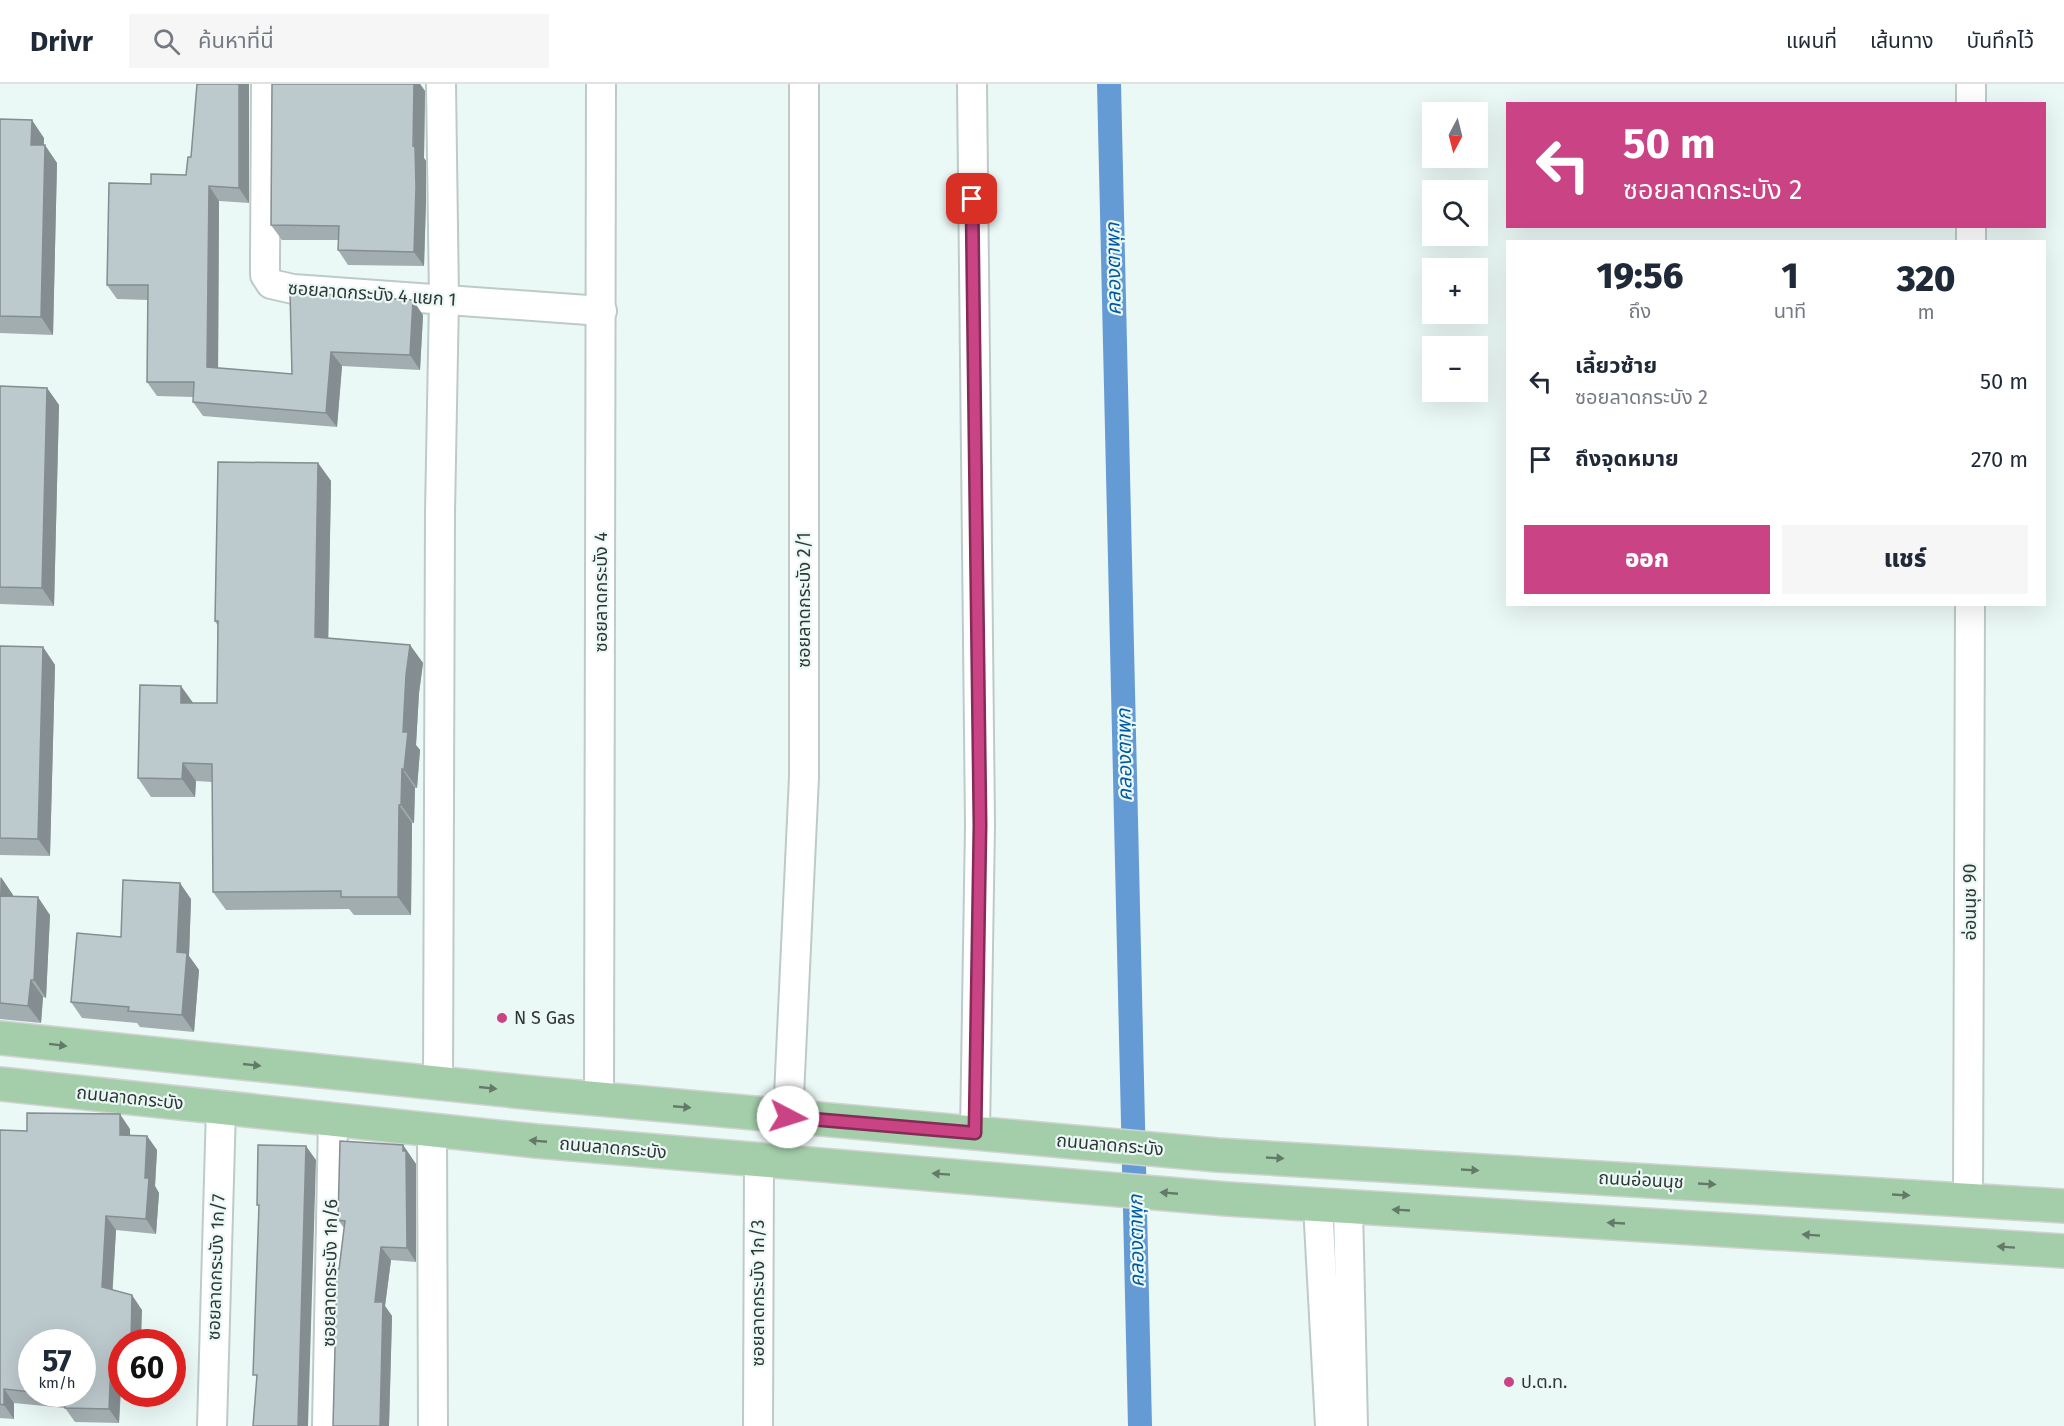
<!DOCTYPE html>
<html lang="th">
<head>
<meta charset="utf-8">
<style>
	body { margin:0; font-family:"Fira Sans","Noto Sans Thai",sans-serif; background:#f6f6f7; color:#1f2937; height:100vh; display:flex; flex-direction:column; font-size:22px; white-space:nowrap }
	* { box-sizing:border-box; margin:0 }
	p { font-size:20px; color:#747a83 }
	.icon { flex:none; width:33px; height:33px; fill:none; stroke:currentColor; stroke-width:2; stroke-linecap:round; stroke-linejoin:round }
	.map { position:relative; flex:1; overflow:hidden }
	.drawer { position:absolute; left:1506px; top:156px; width:540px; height:366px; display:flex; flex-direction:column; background:#fff; border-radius:0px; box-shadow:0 6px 24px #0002 }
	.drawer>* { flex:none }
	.top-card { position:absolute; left:1506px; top:18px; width:540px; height:126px; border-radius:0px; box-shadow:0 6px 24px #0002; background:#ca4485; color:#fff; overflow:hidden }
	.needle { width:39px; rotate:187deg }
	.tools { position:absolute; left:1422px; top:18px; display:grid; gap:12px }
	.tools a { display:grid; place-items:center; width:66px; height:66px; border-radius:0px; background:#fff; box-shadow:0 6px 24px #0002; font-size:30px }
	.speed { position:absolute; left:18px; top:1245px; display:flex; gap:12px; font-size:30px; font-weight:700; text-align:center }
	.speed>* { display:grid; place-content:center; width:78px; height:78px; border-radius:50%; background:#fff; box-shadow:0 6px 24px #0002; line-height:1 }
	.speed small { font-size:15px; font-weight:400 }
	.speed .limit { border:9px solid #d22; background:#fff; color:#111 }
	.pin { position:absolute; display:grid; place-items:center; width:51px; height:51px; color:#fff; margin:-26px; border-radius:12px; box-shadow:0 3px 9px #0006 }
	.me { position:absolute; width:66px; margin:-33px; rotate:95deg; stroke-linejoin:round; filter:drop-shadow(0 0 4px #0008) }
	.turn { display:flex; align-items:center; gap:21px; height:126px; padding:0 18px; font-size:27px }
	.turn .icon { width:78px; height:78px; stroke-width:2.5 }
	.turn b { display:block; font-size:42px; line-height:51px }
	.eta { display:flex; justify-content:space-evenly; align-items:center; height:102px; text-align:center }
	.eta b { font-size:36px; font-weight:800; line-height:42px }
	.action { display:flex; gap:12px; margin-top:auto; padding:12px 18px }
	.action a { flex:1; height:69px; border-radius:0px; background:#ca4485; color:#fff; font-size:24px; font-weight:800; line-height:69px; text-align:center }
	.action a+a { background:#f6f6f7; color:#1f2937 }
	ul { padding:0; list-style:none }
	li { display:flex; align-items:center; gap:18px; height:78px; padding:0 18px }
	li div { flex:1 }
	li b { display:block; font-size:22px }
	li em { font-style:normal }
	header { display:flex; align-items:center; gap:36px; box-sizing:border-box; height:84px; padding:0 30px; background:#fff; border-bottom:2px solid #e0e1e3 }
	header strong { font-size:28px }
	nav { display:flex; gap:33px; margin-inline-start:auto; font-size:21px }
	.search { width:420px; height:54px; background:#f6f6f7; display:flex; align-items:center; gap:15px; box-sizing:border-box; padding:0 21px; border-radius:0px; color:#747a83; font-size:22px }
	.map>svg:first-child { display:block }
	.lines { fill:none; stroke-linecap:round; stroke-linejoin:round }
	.canal { stroke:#659bd5; stroke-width:24 }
	.minor-casing { stroke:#bdcbc8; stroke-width:32 }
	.primary-casing { stroke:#d1d3d2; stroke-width:36 }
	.minor { stroke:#fff; stroke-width:28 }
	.primary { stroke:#a4ceaa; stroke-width:33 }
	.wall { fill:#a2adb0; fill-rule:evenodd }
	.shaded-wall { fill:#848d90 }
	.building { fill:#bcc9cd; stroke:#848d90; stroke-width:1.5 }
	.oneway { fill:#647a69 }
	.route-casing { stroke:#832c56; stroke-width:15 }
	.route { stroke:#ca4485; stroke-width:10 }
	.poi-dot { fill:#ca4485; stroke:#ebf9f6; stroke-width:2 }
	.labels { text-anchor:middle; stroke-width:4.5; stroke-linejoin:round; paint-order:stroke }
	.street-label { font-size:18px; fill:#303634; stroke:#ebf9f6 }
	.poi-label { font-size:18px; fill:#303634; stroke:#ebf9f6; text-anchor:start }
	.water-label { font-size:20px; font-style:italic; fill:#00599e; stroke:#ebf9f6 }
</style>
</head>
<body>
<header>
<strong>Drivr</strong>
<div class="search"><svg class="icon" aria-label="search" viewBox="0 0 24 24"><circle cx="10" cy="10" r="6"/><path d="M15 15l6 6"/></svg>ค้นหาที่นี่</div>
<nav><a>แผนที่</a><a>เส้นทาง</a><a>บันทึกไว้</a></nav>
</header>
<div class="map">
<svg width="2064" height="1342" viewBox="0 0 2064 1342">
	<rect width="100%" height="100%" fill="#ebf9f6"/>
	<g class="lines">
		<polyline class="canal" points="1109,0 1140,1342"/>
		<defs>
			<g id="minor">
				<polyline points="266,0 265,179 265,191 271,200 293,205 602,227"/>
				<polyline points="972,0 980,741 975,1049"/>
				<polyline points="1971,20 1971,0"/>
				<polyline points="1971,158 1971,142"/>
				<polyline points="438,1000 440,429 444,215 441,0"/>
				<polyline points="599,1015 601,0"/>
				<polyline points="788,1033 804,693 804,0"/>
				<polyline points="432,1046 433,1342"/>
				<polyline points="1968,1115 1970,520"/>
				<polyline points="1318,1121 1330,1342"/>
				<polyline points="1348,1123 1353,1342"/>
				<polyline points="212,1342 221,1024"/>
				<polyline points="327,1342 333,1036"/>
				<polyline points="758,1342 759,1076"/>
			</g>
			<g id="primary">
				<polyline points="0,954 544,1010 1217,1071 2064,1122"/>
				<polyline points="0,1000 536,1057 1227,1115 2064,1167"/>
			</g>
		</defs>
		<use href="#minor" class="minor-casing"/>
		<use href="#primary" class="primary-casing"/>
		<use href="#minor" class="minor"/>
		<use href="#primary" class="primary"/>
	</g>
	<g class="wall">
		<polygon points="197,0 249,0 249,119 219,117 218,284 292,290 290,208 423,231 420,286 342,282 337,343 203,332 193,318 193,313 157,312 147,298 148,216 117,215 107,201 151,100 186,91 191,73"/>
		<polygon points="272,0 420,0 425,7 424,74 426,77 426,117 424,182 348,181 338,166 338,156 282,156 271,141"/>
		<polygon points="0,35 44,54 44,61 57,79 53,251 0,249"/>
		<polygon points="0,302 47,304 59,321 54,522 0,520"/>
		<polygon points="318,379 331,397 328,554 410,561 423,579 419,609 416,661 420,666 417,704 415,704 414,739 412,739 411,831 354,831 349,825 226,826 213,808 212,698 196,697 195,713 151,713 138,694 193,619 217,619 218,542 215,537"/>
		<polygon points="0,562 43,563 55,581 50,772 0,771"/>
		<polygon points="0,793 13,811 13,812 50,831 46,914 43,913 41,939 0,935"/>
		<polygon points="191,815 189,872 199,886 194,948 140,943 137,939 82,934 71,918 121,853"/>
		<path d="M130 1045V1051L147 1052 157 1066 155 1102 159 1109 156 1150 116 1146 112 1206 142 1226 122 1258V1292L119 1339 75 1338 65 1324 14 1319V1335L0 1334V1046L27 1047ZM32 1258 82 1310H32Z"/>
		<polygon points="403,1061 416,1080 416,1178 391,1176 385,1222 392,1232 389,1342 333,1342 339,1185 344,1144 338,1136"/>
	</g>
	<g class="shaded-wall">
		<polygon points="239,0 249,0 249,119 239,104"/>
		<polygon points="414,0 420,0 425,7 424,74 426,77 426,117 424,182 414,168"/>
		<polygon points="32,36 44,54 43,78 31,61"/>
		<polygon points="45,61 57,79 53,251 41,233"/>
		<polygon points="209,102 219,117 218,298 207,283"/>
		<polygon points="413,216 423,231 420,286 410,271"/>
		<polygon points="331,268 342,282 337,343 326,329"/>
		<polygon points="47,304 59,321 54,522 42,504"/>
		<polygon points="318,379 331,397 328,571 315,553"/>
		<polygon points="410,561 423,579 419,609 416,661 420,666 417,704 404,686 403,648 406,591"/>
		<polygon points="43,563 55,581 50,772 38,755"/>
		<polygon points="181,602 194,620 181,619"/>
		<polygon points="183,679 196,697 195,713 182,695"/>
		<polygon points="402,685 415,704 414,739 401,721"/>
		<polygon points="399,721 412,739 411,831 398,813"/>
		<polygon points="1,793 13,811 12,829 0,812"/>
		<polygon points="180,799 191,815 189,872 199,886 194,948 182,931 177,868"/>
		<polygon points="38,813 50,831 46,914 34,896"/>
		<polygon points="31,896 43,913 41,939 28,922"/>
		<polygon points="120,1030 130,1045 130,1065 120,1051"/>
		<polygon points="147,1052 157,1066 155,1102 159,1109 156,1150 146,1135 145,1094"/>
		<polygon points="403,1061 416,1080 416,1178 407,1164"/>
		<polygon points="306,1062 316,1076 308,1342 298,1342"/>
		<polygon points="106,1132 116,1146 112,1217 102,1203"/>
		<polygon points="381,1163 391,1176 385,1222 392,1232 389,1342 380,1342 375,1218"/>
		<polygon points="132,1211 142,1226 141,1258 131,1258"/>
		<polygon points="111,1278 121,1292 119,1339 109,1325"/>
		<polygon points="4,1305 14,1319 14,1335 4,1321"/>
	</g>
	<g class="building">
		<polygon points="197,0 239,0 239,104 209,102 207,283 292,290 290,208 413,216 410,271 331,268 326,329 193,318 194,298 147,298 148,201 107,201 109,99 151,100 151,90 186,91 188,73 191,73"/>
		<polygon points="272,0 414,0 413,62 415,63 416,103 414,168 338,166 339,142 271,141"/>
		<polygon points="0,35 32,36 31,61 45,61 41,233 0,232"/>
		<polygon points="0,302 47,304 42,504 0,503"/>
		<polygon points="218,378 318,379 315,553 410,561 406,591 403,648 408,648 404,686 402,685 401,721 399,721 398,813 341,813 341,807 213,808 212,680 183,679 182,695 138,694 140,601 181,602 181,619 217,619 218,537 215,537"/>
		<polygon points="0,562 43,563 38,755 0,754"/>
		<polygon points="123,796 180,799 177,868 187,869 182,931 128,927 129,923 71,918 77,849 121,853"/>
		<polygon points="0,812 38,813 34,896 31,896 28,922 0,919"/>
		<polygon points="27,1029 120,1030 120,1051 147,1052 145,1094 149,1094 146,1135 106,1132 102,1203 132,1211 131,1258 122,1258 122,1278 111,1278 109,1325 65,1324 65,1311 50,1310 82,1310 82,1258 32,1258 32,1308 4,1305 4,1321 0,1320 0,1046 27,1047"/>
		<polygon points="340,1057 403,1061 403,1067 406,1067 407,1164 381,1163 375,1218 383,1218 380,1342 333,1342 337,1185 339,1185 345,1137 338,1136"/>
		<polygon points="258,1061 306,1062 298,1342 253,1342 257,1291 253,1291 259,1121 257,1121"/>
	</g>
	<defs><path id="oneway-solid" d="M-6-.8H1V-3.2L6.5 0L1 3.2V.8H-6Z" transform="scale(1.5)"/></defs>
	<g class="oneway">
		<use href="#oneway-solid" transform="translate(58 961) rotate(7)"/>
		<use href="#oneway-solid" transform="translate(252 981) rotate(6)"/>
		<use href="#oneway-solid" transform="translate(488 1004) rotate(6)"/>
		<use href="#oneway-solid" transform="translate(682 1023) rotate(5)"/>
		<use href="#oneway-solid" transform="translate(538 1057) rotate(-175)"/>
		<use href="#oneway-solid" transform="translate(1275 1074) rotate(3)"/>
		<use href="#oneway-solid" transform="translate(1470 1086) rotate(3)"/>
		<use href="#oneway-solid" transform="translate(941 1090) rotate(-176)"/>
		<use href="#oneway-solid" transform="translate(1707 1100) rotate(3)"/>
		<use href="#oneway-solid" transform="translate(1169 1109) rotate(-175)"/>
		<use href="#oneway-solid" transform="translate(1901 1111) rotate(3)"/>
		<use href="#oneway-solid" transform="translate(1401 1126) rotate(-177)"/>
		<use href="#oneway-solid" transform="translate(1616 1139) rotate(-177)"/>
		<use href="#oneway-solid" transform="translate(1811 1151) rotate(-176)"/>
		<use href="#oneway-solid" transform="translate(2006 1163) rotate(-176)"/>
	</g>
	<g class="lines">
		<defs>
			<polyline id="route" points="788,1033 975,1049 980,741 972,115"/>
		</defs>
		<use href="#route" class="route-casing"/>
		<use href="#route" class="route"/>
	</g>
	<g class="poi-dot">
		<circle cx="502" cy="934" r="6"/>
		<circle cx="1509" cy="1298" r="6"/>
	</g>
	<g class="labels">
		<g class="street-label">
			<text transform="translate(372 210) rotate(4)" y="6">ซอยลาดกระบัง 4 แยก 1</text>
			<text transform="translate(601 508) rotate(-90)" y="6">ซอยลาดกระบัง 4</text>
			<text transform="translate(804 516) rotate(-90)" y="6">ซอยลาดกระบัง 2/1</text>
			<text transform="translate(1970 818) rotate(-90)" y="6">อ่อนนุช 90</text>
			<text transform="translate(130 1014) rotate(6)" y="6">ถนนลาดกระบัง</text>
			<text transform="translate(1110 1061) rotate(5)" y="6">ถนนลาดกระบัง</text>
			<text transform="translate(613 1064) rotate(5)" y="6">ถนนลาดกระบัง</text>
			<text transform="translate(1641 1096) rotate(3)" y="6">ถนนอ่อนนุช</text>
			<text transform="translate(216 1183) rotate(-88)" y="6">ซอยลาดกระบัง 1ก/7</text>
			<text transform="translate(330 1189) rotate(-89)" y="6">ซอยลาดกระบัง 1ก/6</text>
			<text transform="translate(758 1209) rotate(-90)" y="6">ซอยลาดกระบัง 1ก/3</text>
		</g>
		<g class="poi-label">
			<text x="514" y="940">N S Gas</text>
			<text x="1521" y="1304">ป.ต.ท.</text>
		</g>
		<g class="water-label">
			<text transform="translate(1113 185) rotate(-91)" y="7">คลองตาพุก</text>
			<text transform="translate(1124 671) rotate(-91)" y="7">คลองตาพุก</text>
			<text transform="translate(1136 1157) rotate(-91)" y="7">คลองตาพุก</text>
		</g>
	</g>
</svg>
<div class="tools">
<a><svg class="needle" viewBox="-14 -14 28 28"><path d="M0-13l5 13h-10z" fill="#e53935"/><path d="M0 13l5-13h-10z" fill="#747a83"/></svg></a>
<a><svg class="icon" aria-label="search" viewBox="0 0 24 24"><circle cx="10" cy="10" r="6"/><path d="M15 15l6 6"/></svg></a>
<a>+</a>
<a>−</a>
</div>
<div class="speed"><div>57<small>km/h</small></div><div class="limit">60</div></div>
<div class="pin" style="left:972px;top:115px;background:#d93025"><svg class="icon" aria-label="arrive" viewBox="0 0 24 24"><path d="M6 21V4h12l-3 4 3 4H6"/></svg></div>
<svg class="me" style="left:788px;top:1033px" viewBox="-20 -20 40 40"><circle r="19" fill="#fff"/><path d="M0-13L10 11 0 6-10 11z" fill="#ca4485"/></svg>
<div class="top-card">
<div class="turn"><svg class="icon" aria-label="left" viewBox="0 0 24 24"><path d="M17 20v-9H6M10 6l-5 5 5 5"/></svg><div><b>50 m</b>ซอยลาดกระบัง 2</div></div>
</div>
<section class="drawer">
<div class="eta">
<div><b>19:56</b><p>ถึง</p></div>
<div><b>1</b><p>นาที</p></div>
<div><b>320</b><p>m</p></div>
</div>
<ul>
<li><svg class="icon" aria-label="left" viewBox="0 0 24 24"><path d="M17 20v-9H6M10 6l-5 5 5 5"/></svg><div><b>เลี้ยวซ้าย</b><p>ซอยลาดกระบัง 2</p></div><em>50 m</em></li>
<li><svg class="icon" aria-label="arrive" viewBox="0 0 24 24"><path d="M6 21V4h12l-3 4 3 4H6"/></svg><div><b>ถึงจุดหมาย</b></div><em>270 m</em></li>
</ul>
<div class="action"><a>ออก</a><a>แชร์</a></div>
</section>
</div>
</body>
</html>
